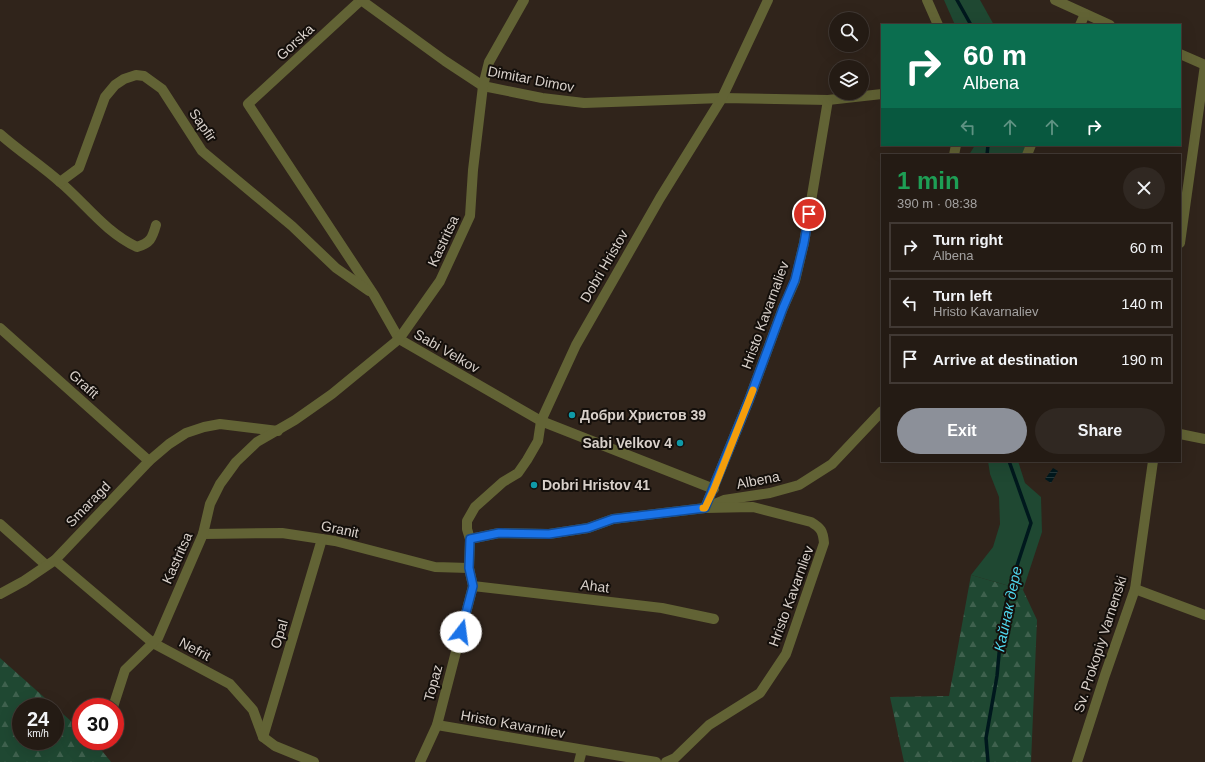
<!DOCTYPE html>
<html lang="en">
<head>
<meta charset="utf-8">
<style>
	body { margin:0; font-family:Helvetica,sans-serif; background:#302822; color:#f1f3f6; height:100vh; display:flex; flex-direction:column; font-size:15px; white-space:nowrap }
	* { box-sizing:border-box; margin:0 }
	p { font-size:13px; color:#a3a1a0 }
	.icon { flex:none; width:22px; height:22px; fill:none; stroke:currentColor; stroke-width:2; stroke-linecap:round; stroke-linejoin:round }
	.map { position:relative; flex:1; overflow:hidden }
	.details { position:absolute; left:881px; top:154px; width:300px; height:308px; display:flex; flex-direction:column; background:#241b14; border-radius:0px; box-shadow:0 4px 16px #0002,0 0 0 1px #413934 }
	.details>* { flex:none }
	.top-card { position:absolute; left:881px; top:24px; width:300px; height:122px; border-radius:0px; box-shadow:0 4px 16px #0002,0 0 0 1px #413934; background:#0b6e4f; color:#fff; overflow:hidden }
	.tools { position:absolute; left:829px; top:12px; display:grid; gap:8px }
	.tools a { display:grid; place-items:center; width:40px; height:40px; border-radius:50%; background:#241b14; box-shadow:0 4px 16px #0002,0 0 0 1px #413934; font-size:20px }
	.speed { position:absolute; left:12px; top:698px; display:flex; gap:8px; font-size:20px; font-weight:700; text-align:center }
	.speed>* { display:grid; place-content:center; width:52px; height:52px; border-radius:50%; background:#241b14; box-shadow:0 4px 16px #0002,0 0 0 1px #413934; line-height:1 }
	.speed small { font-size:10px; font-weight:400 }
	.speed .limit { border:6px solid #d22; background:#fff; color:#111 }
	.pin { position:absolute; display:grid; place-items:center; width:34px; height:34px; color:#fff; margin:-17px; border:2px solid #fff; border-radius:50%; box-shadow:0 1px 4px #0007 }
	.me { position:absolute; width:44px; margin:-22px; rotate:15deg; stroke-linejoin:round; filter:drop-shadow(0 0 3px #0008) }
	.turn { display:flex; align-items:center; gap:14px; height:84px; padding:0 16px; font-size:18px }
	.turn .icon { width:52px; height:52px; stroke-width:2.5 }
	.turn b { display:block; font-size:28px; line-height:34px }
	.lanes { display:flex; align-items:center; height:38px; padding:0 16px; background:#0003; justify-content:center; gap:20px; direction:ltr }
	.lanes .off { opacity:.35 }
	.round { display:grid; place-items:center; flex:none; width:42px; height:42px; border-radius:21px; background:#302822 }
	.headline { display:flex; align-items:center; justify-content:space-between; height:68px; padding:0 16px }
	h1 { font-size:24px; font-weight:700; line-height:30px; color:#1e9e55 }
	.cta { display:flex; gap:8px; margin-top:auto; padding:8px 16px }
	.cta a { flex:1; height:46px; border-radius:24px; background:#8c9099; color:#fff; font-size:16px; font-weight:700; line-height:46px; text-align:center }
	.cta a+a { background:#302822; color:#f1f3f6 }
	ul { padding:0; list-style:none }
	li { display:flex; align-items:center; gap:12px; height:50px; margin:0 8px 6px; padding:0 8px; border:2px solid #413934; border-radius:0px }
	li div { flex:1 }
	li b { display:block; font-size:15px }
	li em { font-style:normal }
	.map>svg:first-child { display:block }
	.green { fill:#1f4832 }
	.forest { fill:url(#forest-firs); fill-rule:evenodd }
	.water { fill:url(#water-rules) }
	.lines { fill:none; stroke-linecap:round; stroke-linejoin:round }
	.stream { stroke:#00181d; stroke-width:3.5 }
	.street { stroke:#626335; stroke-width:10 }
	.route-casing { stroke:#114b97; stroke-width:10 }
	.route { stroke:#1a73e8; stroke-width:7 }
	.slow { stroke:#f59e0b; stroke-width:7 }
	.culture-dot { fill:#0f9aa8; stroke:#140f0b; stroke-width:1.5 }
	.labels { text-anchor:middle; stroke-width:4; stroke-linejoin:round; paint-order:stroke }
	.street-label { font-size:14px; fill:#d8d0ca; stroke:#140f0b }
	.poi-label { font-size:14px; font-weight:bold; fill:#d8d0ca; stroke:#140f0b; text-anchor:start }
	.water-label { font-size:15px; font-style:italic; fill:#4fd6ed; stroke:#140f0b }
</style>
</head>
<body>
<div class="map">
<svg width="1205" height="762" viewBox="0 0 1205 762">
	<defs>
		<pattern id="forest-firs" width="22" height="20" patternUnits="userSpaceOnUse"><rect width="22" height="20" fill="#1f4832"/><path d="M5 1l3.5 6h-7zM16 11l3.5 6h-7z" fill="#3f614e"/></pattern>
		<pattern id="water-rules" width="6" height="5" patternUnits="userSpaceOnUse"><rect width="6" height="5" fill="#00181d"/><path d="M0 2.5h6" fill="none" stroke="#24393c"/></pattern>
	</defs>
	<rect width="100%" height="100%" fill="#30241b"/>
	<g class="green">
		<polygon points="944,0 980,0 994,25 955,25"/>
		<polygon points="975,145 1027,145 1023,155 969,155"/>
		<polygon points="988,461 1018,461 1025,483 1041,497 1042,532 1023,590 971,575 993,547 1000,524 999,497 990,474"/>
	</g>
	<g class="forest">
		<polygon points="971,575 1023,590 1037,620 1031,762 904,762 890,697 949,696"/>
		<path d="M0 658 81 730V741H94L111 762H0ZM21 707H55V741H21Z"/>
	</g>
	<polygon class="water" points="1053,468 1058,471 1051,483 1045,479"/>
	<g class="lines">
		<g class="stream">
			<polyline points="957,0 971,25"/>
			<polyline points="987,155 988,145"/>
			<polyline points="988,762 986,738 997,676 1002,622 1010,587 1031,523 1009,461"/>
		</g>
		<g class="street">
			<polyline points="361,0 248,104 374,295 399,339 541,421 714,489"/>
			<polyline points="361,0 445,61 483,86 542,98 584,103 722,98 828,100 882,94"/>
			<polyline points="927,0 938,25"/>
			<polyline points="1055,0 1110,25"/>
			<polyline points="1080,25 1085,14"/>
			<polyline points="1180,54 1205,65"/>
			<path d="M0 134C19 151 41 165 60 182 86 204 105 232 137 247 150 243 152 239 156 225"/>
			<polyline points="954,155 956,145"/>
			<polyline points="1027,155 1031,145"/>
			<polyline points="60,182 79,168 105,97 115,85 124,79 136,75 144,76 162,89 202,151 292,226 336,268 369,291"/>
			<polyline points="1180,243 1205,65"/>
			<polyline points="0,328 149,461"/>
			<polyline points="1180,434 1205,439"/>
			<polyline points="0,524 46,565"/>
			<polyline points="203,534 282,533 335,541 435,567 469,568"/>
			<polyline points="470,539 499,533 549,534 588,528 613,519 705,508 724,500 770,493 799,485 832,464 882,411"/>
			<polyline points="55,560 153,643 230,684 253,710 263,737 275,746 314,762"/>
			<polyline points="473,586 662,608 714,619"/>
			<polyline points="1135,589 1205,615"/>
			<polyline points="0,594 24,581 55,560 149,461 169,444 186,433 204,427 220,424 278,431"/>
			<polyline points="113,707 125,670 158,638 203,534 210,504 220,484 236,462 257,442 295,420 332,394 399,339 440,281 470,216 473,170 483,86 489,62 524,0"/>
			<polyline points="437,725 656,762"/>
			<polyline points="263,737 322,539"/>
			<polyline points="420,762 437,725 473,586 469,568 470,539 467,529 467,521 475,507 503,482 518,473 527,460 538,441 541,421 576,345 660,198 722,98 768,0"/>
			<polyline points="579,762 582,750"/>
			<path d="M666 762 675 758 709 725 760 693 786 654 824 543C823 531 821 528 811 522L753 507 705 508 749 400 783 308 795 281 804 243 828 100"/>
			<polyline points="1077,762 1105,675 1135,589 1153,461"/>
		</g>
	</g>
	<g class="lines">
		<defs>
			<polyline id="route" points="461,632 473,586 469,568 470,539 499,533 549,534 588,528 613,519 705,508 749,400 783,308 795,280 804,243 809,214"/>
		</defs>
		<use href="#route" class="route-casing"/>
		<use href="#route" class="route"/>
		<polyline class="slow" points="703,508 705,508 714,489 753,390"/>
	</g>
	<g class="culture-dot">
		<circle cx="572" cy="415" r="4"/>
		<circle cx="680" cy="443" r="4"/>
		<circle cx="534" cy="485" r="4"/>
	</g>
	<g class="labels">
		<g class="street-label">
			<text transform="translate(295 42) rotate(-43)" y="5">Gorska</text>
			<text transform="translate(531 79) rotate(11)" y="5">Dimitar Dimov</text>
			<text transform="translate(203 125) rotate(55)" y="5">Sapfir</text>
			<text transform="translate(443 241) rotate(-65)" y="5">Kastritsa</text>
			<text transform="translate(604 266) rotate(-60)" y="5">Dobri Hristov</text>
			<text transform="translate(765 315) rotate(-70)" y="5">Hristo Kavarnaliev</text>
			<text transform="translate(447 351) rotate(30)" y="5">Sabi Velkov</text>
			<text transform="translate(84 384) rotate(42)" y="5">Grafit</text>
			<text transform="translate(758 480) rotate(-11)" y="5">Albena</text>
			<text transform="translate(88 504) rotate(-46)" y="5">Smaragd</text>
			<text transform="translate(340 529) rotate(12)" y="5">Granit</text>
			<text transform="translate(177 558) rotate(-66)" y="5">Kastritsa</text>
			<text transform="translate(595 586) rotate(7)" y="5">Ahat</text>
			<text transform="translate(791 596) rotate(-70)" y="5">Hristo Kavarnliev</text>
			<text transform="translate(279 634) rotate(-73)" y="5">Opal</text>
			<text transform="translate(1100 644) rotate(-72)" y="5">Sv. Prokopiy Varnenski</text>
			<text transform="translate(195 649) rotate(28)" y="5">Nefrit</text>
			<text transform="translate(433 683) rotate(-75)" y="5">Topaz</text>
			<text transform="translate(513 724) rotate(10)" y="5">Hristo Kavarnliev</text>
		</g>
		<g class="poi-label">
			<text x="580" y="420">Добри Христов 39</text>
			<text x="672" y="448" text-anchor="end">Sabi Velkov 4</text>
			<text x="542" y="490">Dobri Hristov 41</text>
		</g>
		<g class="water-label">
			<text transform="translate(1008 609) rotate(-78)" y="5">Кайнак дере</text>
		</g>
	</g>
</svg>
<div class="tools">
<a><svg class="icon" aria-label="search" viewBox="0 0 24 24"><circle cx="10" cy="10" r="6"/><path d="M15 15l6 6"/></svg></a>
<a><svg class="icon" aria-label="layers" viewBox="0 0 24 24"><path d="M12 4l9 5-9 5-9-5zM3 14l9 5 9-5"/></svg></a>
</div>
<div class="speed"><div>24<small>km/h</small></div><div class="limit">30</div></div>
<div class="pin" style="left:809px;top:214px;background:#d93025"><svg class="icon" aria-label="arrive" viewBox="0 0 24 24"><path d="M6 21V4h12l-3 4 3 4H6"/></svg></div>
<svg class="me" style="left:461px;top:632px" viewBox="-20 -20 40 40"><circle r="19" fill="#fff"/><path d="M0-13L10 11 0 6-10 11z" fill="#1a73e8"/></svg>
<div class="top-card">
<div class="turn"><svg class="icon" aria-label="right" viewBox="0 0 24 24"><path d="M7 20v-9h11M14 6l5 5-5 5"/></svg><div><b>60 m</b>Albena</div></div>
<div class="lanes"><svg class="icon off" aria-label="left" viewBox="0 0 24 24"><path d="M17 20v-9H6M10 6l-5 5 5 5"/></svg><svg class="icon off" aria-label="ahead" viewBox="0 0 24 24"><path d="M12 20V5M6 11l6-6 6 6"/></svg><svg class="icon off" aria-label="ahead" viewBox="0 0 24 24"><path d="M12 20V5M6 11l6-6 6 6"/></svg><svg class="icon" aria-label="right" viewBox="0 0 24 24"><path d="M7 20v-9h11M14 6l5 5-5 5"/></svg></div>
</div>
<section class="details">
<div class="headline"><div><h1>1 min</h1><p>390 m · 08:38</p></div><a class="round"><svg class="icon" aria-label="close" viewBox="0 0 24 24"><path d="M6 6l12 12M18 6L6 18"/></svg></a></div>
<ul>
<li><svg class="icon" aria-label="right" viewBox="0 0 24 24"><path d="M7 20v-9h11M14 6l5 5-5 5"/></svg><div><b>Turn right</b><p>Albena</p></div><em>60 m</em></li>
<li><svg class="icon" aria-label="left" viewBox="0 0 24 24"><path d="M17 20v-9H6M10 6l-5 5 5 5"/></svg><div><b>Turn left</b><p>Hristo Kavarnaliev</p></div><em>140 m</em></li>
<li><svg class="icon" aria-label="arrive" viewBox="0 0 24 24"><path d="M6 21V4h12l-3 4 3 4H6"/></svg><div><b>Arrive at destination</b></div><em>190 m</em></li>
</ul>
<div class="cta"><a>Exit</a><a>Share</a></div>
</section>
</div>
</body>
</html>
